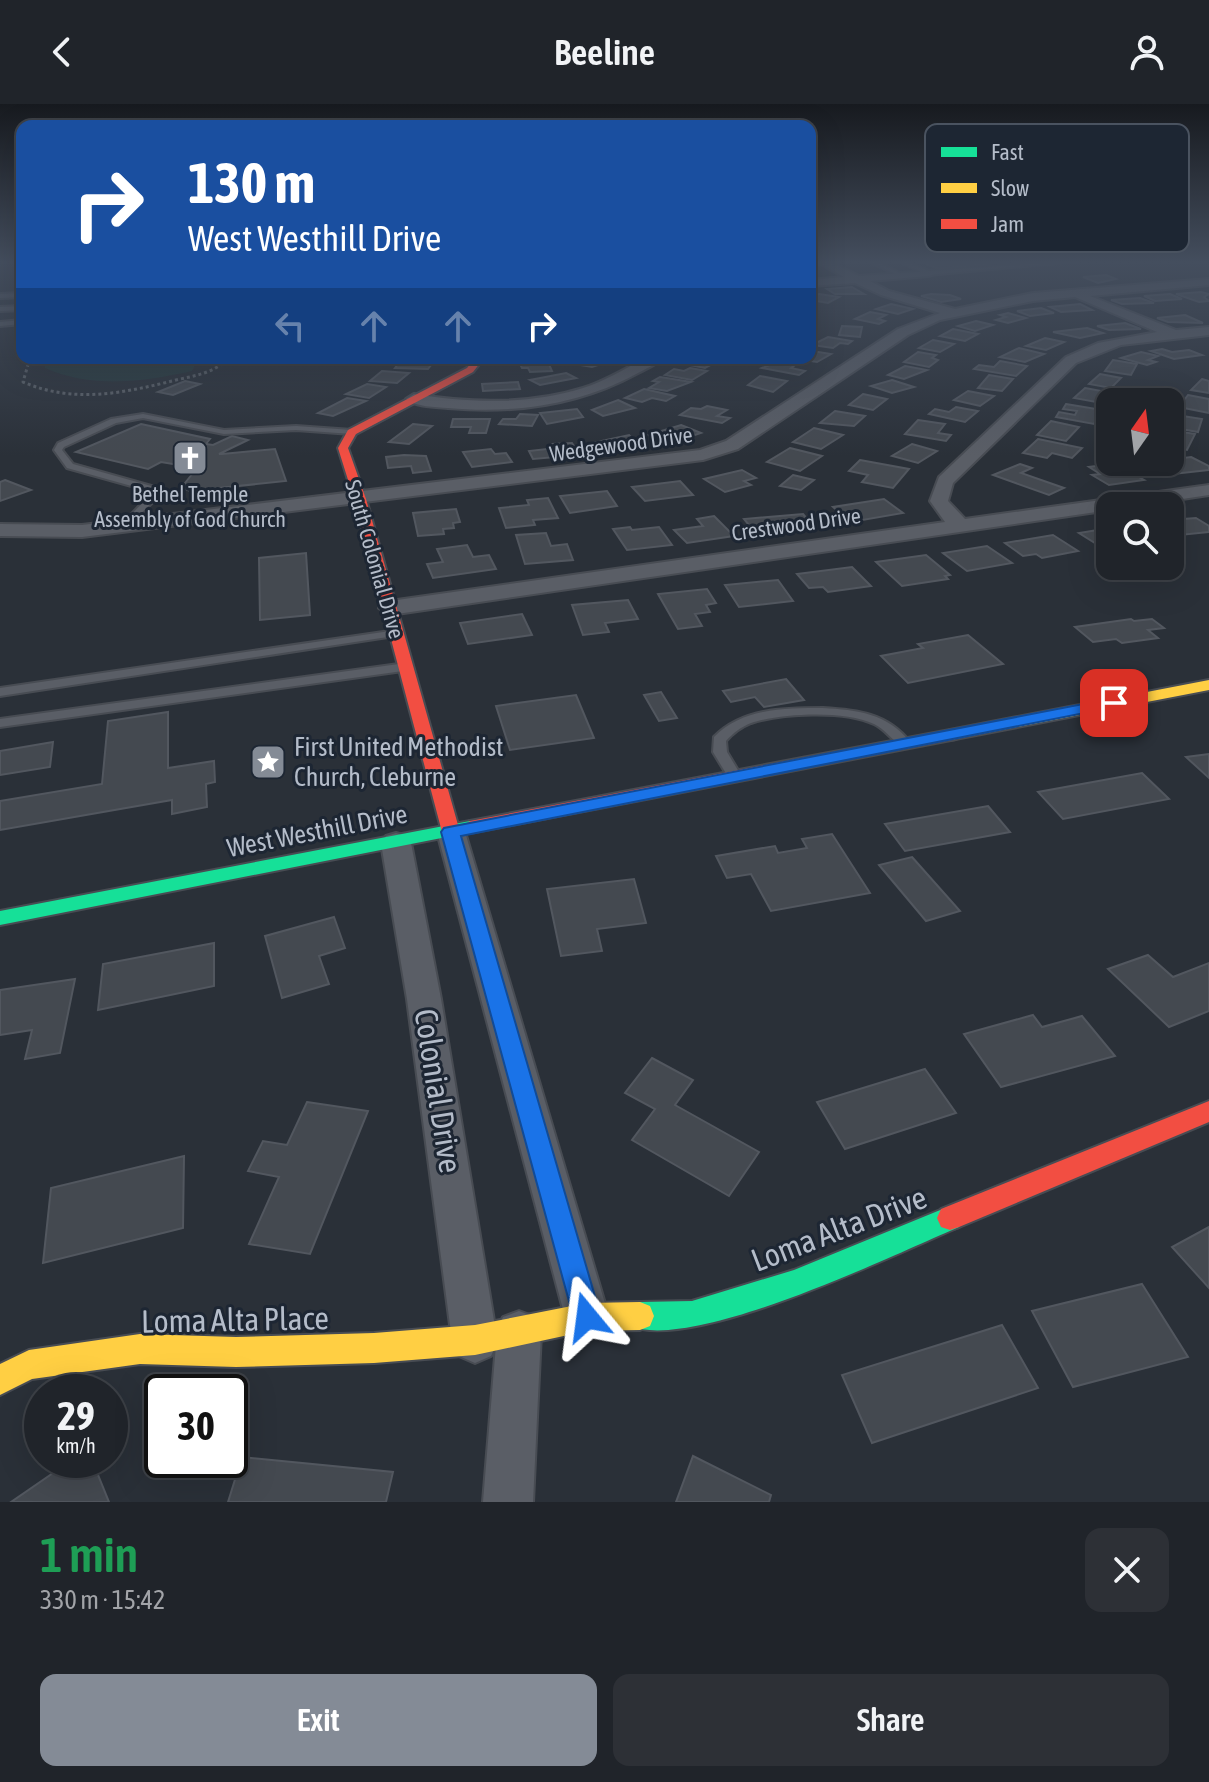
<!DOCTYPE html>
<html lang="en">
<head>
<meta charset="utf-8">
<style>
	body { margin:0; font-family:"Asap Condensed",sans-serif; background:#2d3036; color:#f1f3f6; height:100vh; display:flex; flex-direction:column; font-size:30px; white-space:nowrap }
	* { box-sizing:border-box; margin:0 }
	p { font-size:26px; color:#a2a4a8 }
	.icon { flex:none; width:44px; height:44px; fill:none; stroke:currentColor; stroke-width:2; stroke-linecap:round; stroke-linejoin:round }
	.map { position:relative; height:1398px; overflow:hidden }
	.panel { display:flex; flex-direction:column; background:#20242a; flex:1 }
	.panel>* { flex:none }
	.banner { position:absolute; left:16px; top:16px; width:800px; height:244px; border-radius:16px; box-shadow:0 8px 32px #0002,0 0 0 2px #3d4147; background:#1a4fa0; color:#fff; overflow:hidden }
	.needle { width:52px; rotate:14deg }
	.tools { position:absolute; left:1096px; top:284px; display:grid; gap:16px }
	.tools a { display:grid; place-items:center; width:88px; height:88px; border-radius:16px; background:#20242a; box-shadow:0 8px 32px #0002,0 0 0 2px #3d4147; font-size:40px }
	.speed { position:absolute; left:24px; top:1270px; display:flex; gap:16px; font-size:40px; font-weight:700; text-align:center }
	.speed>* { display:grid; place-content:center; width:104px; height:104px; border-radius:50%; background:#20242a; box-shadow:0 8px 32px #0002,0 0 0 2px #3d4147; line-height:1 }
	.speed small { font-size:20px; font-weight:400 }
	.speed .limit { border:4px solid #111; border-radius:12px; background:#fff; color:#111 }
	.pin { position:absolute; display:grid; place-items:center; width:68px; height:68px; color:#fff; margin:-34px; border-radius:16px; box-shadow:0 4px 12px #0006 }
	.me { position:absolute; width:88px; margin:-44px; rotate:344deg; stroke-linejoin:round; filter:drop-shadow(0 0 6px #0008) }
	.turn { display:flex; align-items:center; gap:28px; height:168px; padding:0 40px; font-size:36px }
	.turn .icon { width:104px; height:104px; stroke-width:2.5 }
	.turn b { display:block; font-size:56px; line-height:68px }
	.lanes { display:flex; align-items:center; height:76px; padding:0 40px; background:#0003; justify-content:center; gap:40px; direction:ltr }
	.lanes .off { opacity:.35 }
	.round { display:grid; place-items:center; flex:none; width:84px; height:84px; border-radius:16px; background:#2d3036 }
	.summary { display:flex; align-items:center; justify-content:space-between; height:136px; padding:0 40px }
	h1 { font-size:48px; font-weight:600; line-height:60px; color:#1e9e55 }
	.action { display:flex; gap:16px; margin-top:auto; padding:16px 40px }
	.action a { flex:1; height:92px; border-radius:16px; background:#848b96; color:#fff; font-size:32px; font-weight:600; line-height:92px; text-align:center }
	.action a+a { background:#2d3036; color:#f1f3f6 }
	header { display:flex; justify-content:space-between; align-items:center; height:104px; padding:0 40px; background:#20242a; font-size:36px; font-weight:600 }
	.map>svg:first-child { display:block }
	.green { fill:#273a3e }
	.building { fill:#444950; stroke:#52575f; stroke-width:2 }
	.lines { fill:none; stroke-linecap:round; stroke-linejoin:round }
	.lane-casing { stroke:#484c53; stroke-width:4 }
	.street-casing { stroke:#484c53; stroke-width:4 }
	.fast-casing { stroke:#484c53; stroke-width:4 }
	.slow-casing { stroke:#484c53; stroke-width:4 }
	.jam-casing { stroke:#484c53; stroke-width:4 }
	.path { stroke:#5d636a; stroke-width:3; stroke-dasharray:3 3; stroke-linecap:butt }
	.lane { fill:#5a5e66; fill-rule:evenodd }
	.street { fill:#5a5e66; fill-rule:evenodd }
	.fast { fill:#16e098; fill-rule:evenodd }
	.slow { fill:#ffcf43; fill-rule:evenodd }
	.jam { fill:#f24e42; fill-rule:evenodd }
	.route { fill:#1a73e8; stroke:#114b97; stroke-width:2 }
	.labels { text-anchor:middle; stroke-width:6; stroke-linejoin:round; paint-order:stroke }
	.far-street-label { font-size:22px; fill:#b4bcc9; stroke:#1d2633 }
	.far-poi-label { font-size:22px; fill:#b4bcc9; stroke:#1d2633 }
	.poi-label { font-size:26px; fill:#b4bcc9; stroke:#1d2633; text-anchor:start }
	.street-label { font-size:26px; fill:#b4bcc9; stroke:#1d2633 }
	.near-street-label { font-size:32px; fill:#b4bcc9; stroke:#1d2633 }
	.key { fill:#1d2633; stroke:#4a5360; stroke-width:2 }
	.key-label { font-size:22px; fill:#b4bcc9 }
</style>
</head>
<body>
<header><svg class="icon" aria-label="back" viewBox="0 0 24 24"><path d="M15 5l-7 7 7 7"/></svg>Beeline<svg class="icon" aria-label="person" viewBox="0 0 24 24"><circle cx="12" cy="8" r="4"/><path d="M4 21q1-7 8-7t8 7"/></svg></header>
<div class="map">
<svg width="1209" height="1398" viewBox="0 0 1209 1398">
	<rect width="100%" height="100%" fill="#2a3038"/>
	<path class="green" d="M44 254H199L192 267C143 278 92 285 45 264Z"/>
	<g class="building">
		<polygon points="920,157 1002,157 1005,158 938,165"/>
		<polygon points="1106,171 1116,175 1098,179 1083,173"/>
		<polygon points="852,183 864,190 835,190 827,185"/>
		<polygon points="1201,188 1209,190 1204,193 1209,197 1199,198 1176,190"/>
		<polygon points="819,190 839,193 828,199 810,196"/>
		<polygon points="931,190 950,191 961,195 941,198 921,192"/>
		<polygon points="1170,190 1182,195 1155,197 1144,192"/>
		<polygon points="1140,194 1154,199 1122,200 1111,196"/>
		<polygon points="891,200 913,205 898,210 876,205"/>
		<polygon points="1080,200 1092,206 1061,208 1050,203"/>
		<polygon points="1041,204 1054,209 1030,212 1017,207"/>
		<polygon points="870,208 886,211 878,215 885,217 879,220 855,215"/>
		<polygon points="1008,209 1026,214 1008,219 996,216 1006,213 1000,211"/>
		<polygon points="1185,211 1203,219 1168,218 1157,214"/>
		<polygon points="976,217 993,221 975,227 958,222"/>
		<polygon points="1125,219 1141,225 1109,226 1097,222"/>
		<polygon points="842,222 862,223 860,233 839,231"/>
		<polygon points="1087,224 1103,229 1080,234 1053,228"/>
		<polygon points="953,225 978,230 965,237 940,232"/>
		<polygon points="828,233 852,237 848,240 840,239 833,244 812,241"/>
		<polygon points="1045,234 1064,238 1046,246 1026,242"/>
		<polygon points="933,236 954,240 940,248 919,244"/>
		<polygon points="1019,244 1044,250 1025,258 1000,253"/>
		<polygon points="1162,245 1172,248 1189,246 1202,251 1174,255 1151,247"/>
		<polygon points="812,247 831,250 817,258 798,255 810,254"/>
		<polygon points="918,248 936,251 932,254 938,256 929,263 904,258"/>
		<polygon points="1141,248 1158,252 1148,256 1156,258 1147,261 1121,254"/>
		<polygon points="580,254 602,254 613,256 592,263 569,259"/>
		<polygon points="697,254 719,254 722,255 705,264 685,260"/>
		<polygon points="401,256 415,255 435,256 428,265 395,264"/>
		<polygon points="547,256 552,267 530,268 528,264 522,264 519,258"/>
		<polygon points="782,256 798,259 791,264 805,267 799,271 762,264"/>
		<polygon points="1113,256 1137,260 1131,271 1105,267"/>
		<polygon points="1000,257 1027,262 1016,272 974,265 979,261 994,263"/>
		<polygon points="905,262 927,266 904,275 888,271"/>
		<polygon points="690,264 707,267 692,276 665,271 674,265 684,267"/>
		<polygon points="382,267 409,269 397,279 370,277"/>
		<polygon points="566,269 576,274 540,281 530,276"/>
		<polygon points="1100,270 1121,274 1111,284 1089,280"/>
		<polygon points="989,271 1013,275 1002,287 978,284"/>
		<polygon points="760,272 787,277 773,288 748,281"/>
		<polygon points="660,273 691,278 667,287 649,284 659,278 653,277"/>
		<polygon points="1202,275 1209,277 1209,289 1191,286"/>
		<polygon points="892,276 914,283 892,289 871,282"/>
		<polygon points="185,277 200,280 173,291 158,288"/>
		<polygon points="518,278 520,285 483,287 482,280"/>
		<polygon points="367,280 386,283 369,294 346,290"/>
		<polygon points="1085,284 1107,288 1096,298 1074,294"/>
		<polygon points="644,285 675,292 666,297 652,294 642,298 625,294"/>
		<polygon points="968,287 994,292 980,302 954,296"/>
		<polygon points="863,290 887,295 873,306 849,301"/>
		<polygon points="1188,291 1209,295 1209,309 1179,303"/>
		<polygon points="347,294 366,297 333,312 318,309"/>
		<polygon points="618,296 635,304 603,312 592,306"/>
		<polygon points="1066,300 1102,306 1094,320 1056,313 1059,308 1075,311 1077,307 1063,305"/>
		<polygon points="707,302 727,306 717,312 730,314 722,319 680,311 691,304 701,305"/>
		<polygon points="956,303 978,307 965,318 929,310 935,305 949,308"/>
		<polygon points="577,305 583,313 547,320 540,309"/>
		<polygon points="835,307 865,312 854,322 820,319"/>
		<polygon points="520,310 538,311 532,322 499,320 503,315 516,315"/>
		<polygon points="1170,310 1202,315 1198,328 1170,323"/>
		<polygon points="453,315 490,315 486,329 469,329 471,323 451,323"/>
		<polygon points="918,316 945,320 938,329 951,331 946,337 905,330"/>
		<polygon points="1051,317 1079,323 1066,337 1037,331"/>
		<polygon points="141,320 210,335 206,340 213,341 232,332 248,336 219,350 222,350 275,345 286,377 190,387 185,385 185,379 197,364 161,358 148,365 76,348"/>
		<polygon points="413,320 432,322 409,340 389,338"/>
		<polygon points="681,321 701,329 668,340 648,331"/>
		<polygon points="814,324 843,331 821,345 793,338"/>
		<polygon points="1170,326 1195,330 1187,346 1170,343"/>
		<polygon points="629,331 639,342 594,348 588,340"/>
		<polygon points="1038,335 1082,344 1072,354 1052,349 1047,354 1023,349"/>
		<polygon points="572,339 580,351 533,355 529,347 556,344 553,340"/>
		<polygon points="912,340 937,347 918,359 892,352"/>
		<polygon points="790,344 822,352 800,367 767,358"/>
		<polygon points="491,345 495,350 506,349 512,358 472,363 463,348"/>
		<polygon points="404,351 426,352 431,367 413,369 411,362 388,364 386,353"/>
		<polygon points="1191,353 1209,362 1209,366 1173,370 1152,358"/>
		<polygon points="860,356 909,365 893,384 862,378 868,371 849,367"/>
		<polygon points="1020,360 1032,364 1021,369 1064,384 1049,391 993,371"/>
		<polygon points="1104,361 1117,368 1128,367 1144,376 1109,381 1092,371 1100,370 1089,363"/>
		<polygon points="742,366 756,374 744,377 751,381 725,388 704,375"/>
		<polygon points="793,371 814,376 801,386 780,382"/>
		<polygon points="5,376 31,386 0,397 0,378"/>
		<polygon points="680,377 693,391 645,397 632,383"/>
		<polygon points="607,387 617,402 570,409 560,392"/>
		<polygon points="548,394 558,414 533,416 535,421 506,424 499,404 529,401 527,396"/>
		<polygon points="884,395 903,409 851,418 833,403"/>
		<polygon points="456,405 460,418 453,419 454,424 443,425 444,430 418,432 413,409"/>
		<polygon points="803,410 812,421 753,426 744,415"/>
		<polygon points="714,412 734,432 687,439 674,426 703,422 697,415"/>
		<polygon points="1196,414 1209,422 1209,428 1170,432 1170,416"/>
		<polygon points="630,423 632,426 659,423 672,441 627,446 613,425"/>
		<polygon points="1110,424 1110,445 1106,446 1079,429"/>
		<polygon points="546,429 551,442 567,440 573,456 525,460 516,431"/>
		<polygon points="1053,431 1078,447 1042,454 1036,450 1023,452 1005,439"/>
		<polygon points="467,441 473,453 489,451 496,465 433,474 427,460 443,458 437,445"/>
		<polygon points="987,442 1012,459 967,467 943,449"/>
		<polygon points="306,449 310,511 260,516 259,454"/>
		<polygon points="926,451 950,471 945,472 948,475 902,482 876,458"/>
		<polygon points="852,463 871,482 828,488 823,483 809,484 797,470"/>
		<polygon points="778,476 793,497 739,503 725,481"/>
		<polygon points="707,485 716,499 706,501 710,508 695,510 702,522 678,525 658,490"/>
		<polygon points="628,496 638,515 605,519 609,528 583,531 572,501"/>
		<polygon points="522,510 532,531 468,540 460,519"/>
		<polygon points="1131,515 1134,517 1152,515 1164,524 1148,526 1158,534 1122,539 1116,535 1093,538 1075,523"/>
		<polygon points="968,531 1003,560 908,579 881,552 923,544 918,540"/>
		<polygon points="786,575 804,596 764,603 755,593 731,598 723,587"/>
		<polygon points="661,588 677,614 659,617 644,591"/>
		<polygon points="576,591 594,634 510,646 496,602"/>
		<polygon points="168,608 168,664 214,657 215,678 206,680 207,703 172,710 172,696 0,726 0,697 102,680 108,617"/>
		<polygon points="53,638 50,663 0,671 0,647"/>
		<polygon points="1209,650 1209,674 1186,653"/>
		<polygon points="1142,669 1169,695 1063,715 1038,688"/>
		<polygon points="988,702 1010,728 905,747 885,720"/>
		<polygon points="832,730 870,789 771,807 751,770 727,774 716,752 775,742 778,749 807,744 802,735"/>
		<polygon points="912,753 960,807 926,817 879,761"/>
		<polygon points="634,775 646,819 597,825 602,847 561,852 547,785"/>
		<polygon points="334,813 345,844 319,852 329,880 282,894 265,832"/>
		<polygon points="214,839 214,882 98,906 103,860"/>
		<polygon points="1148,851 1173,873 1209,859 1209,907 1169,923 1108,865"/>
		<polygon points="75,875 60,949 25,955 32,926 0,931 0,886"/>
		<polygon points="1033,911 1042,923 1082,912 1115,952 1001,983 964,930"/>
		<polygon points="652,954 693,976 675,1001 759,1048 729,1092 632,1036 655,1005 625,989"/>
		<polygon points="925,965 956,1009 845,1045 817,998"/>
		<polygon points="307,998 368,1007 310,1150 249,1140 279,1073 248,1067 263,1037 287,1041"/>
		<polygon points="184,1052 183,1124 43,1159 51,1084"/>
		<polygon points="1209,1123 1209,1184 1172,1143"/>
		<polygon points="1142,1180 1188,1253 1073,1283 1032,1207"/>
		<polygon points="1002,1221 1038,1284 872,1339 842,1271"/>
		<polygon points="693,1352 771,1391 769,1398 676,1398"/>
		<polygon points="242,1353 393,1368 386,1398 228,1398"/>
		<polygon points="72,1356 92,1356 109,1398 11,1398"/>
	</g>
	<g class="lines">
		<defs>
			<g id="lane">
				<polygon points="869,157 875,157 904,171 899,172"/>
				<polygon points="898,157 904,157 929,167 1077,157 928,171"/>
				<polygon points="22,189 22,193 0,194 0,190"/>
				<polygon points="22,202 22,206 0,207 0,203"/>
				<polygon points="22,216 22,220 0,222 0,218"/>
				<polygon points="230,254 239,256 315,254 312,256 237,260"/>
				<polygon points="143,310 224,326 296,322 352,326 356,328 352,330 296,326 224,330 143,314 116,319 64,343 62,346 73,360 162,385 162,389 125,425 122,424 122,420 153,388 67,364 54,346 58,339 111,315"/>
				<polygon points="397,526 403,529 401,531 0,592 0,584"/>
				<polygon points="406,559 412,563 410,566 0,623 0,615"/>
				<path d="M823 604C857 606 887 609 910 638L903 642C892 637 885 625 874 620 845 606 781 609 751 619 741 623 733 629 726 637L727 648 742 673 740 676H730L713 648 714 633C742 604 785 604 823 604Z"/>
			</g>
			<g id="street">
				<polygon points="816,157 828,157 859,172 932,167 932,171 928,172 870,177 889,187 955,205 1033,189 1209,175 1209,181 1090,192 1176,226 1209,223 1209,231 1121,241 1076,259 953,379 948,397 965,415 1209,381 1209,391 1136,402 1110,402 1110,406 390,511 379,504 390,497 945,418 930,397 939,373 1066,253 1098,239 1157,228 1075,193 1033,197 940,216 908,231 738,345 703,356 82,433 0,432 0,420 82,421 700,346 726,337 898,225 940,209 881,191 855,179 810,182 810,176 844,173"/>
				<path d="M645 254H663C656 261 645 265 636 270 579 301 513 310 448 304 435 303 416 303 406 295L414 290C469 299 529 301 583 284 605 277 625 265 645 254Z"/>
				<polygon points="451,719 461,721 465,728 609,1213 603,1229 587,1235 571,1229 565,1213 437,728 441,721"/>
				<polygon points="396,729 406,732 411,739 441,895 496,1229 503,1213 519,1207 535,1213 541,1229 533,1398 483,1398 496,1241 491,1252 475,1259 459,1252 452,1236 407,895 381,739 386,732"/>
			</g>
			<g id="fast">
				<polygon points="470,717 477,719 479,723 477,727 0,821 0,807"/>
				<path d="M950 1102 959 1105 963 1114 959 1123C893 1151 694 1248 630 1222L626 1212 630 1202 640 1198 692 1197 794 1166Z"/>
			</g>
			<g id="slow">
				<polygon points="1209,576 1209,586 950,636 942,631 950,626"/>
				<polygon points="640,1198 650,1202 654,1212 650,1222 640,1226 587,1227 475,1251 374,1259 236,1263 140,1260 32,1275 0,1291 0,1260 29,1246 140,1230 236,1233 374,1229 475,1221 587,1199"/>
			</g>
			<g id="jam">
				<polygon points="475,254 484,254 473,268 356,330 348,344 366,395 460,728 451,734 442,728 354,395 338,344 348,326 467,264"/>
				<polygon points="950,626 956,627 958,631 956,635 470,729 461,723 470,717"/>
				<polygon points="1209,997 1209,1018 959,1123 950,1126 941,1123 937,1114 941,1105"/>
			</g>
		</defs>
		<use href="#lane" class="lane-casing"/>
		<use href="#street" class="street-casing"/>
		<use href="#fast" class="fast-casing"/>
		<use href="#slow" class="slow-casing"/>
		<use href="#jam" class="jam-casing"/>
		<path class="path" d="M30 254 23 278C74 300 124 289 176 276 193 272 209 270 223 259"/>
		<use href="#lane" class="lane"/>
		<use href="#street" class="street"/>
		<use href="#fast" class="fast"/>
		<use href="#slow" class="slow"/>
		<use href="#jam" class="jam"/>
	</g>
	<linearGradient id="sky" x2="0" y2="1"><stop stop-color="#171a1f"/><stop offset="0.45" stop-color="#444e5e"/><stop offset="1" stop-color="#444e5e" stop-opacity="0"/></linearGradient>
	<rect width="1209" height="352" fill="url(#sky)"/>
	<polygon class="route" points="1114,594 1122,599 1120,602 461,732 601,1213 597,1223 587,1227 576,1223 441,728 444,724"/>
	<defs>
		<symbol id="church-square" viewBox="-11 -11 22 22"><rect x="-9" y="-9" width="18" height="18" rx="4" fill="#848b96" stroke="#1d2633"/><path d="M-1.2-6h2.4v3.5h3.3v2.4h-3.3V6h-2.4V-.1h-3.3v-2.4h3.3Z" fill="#fff"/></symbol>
		<symbol id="sight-square" viewBox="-11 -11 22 22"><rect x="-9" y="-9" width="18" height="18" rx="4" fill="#848b96" stroke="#1d2633"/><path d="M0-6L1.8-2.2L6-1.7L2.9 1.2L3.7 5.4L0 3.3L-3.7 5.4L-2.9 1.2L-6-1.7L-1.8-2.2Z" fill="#fff"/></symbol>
	</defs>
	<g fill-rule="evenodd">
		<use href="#church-square" x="170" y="334" width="40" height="40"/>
		<use href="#sight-square" x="248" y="638" width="40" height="40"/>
	</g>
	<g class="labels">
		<g class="far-street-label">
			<text transform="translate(621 340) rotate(-8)" y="8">Wedgewood Drive</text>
			<text transform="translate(796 420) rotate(-8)" y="8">Crestwood Drive</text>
			<text transform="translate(375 455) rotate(74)" y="8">South Colonial Drive</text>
		</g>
		<g class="far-poi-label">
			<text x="190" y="398">Bethel Temple<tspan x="190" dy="25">Assembly of God Church</tspan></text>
		</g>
		<g class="poi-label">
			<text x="294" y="652">First United Methodist<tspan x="294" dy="30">Church, Cleburne</tspan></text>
		</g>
		<g class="street-label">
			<text transform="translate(317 727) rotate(-11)" y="9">West Westhill Drive</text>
		</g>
		<g class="near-street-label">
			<text transform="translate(438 987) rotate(81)" y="11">Colonial Drive</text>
			<text transform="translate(839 1125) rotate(-21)" y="11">Loma Alta Drive</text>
			<text transform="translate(235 1216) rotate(-1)" y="11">Loma Alta Place</text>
		</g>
	</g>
	<rect x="925" y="20" width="264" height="128" rx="12" class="key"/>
	<rect x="941" y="43" width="36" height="10" fill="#16e098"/>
	<rect x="941" y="79" width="36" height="10" fill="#ffcf43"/>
	<rect x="941" y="115" width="36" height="10" fill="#f24e42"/>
	<g class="key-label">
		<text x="991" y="56">Fast</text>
		<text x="991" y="92">Slow</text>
		<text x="991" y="128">Jam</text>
	</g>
</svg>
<div class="tools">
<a><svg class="needle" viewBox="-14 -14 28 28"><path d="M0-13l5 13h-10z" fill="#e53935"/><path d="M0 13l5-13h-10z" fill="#a2a4a8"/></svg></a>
<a><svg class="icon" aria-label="search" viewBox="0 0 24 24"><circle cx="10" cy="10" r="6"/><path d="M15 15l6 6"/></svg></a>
</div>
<div class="speed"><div>29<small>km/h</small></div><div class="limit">30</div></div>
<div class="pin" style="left:1114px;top:599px;background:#d93025"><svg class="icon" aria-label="arrive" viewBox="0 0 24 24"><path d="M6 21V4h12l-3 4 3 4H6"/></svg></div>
<svg class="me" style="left:587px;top:1213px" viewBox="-20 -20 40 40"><path d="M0-17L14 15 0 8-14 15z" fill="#1a73e8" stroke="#fff" stroke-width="4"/></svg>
<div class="banner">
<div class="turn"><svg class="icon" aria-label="right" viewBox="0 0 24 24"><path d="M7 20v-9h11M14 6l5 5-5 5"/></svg><div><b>130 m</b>West Westhill Drive</div></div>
<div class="lanes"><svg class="icon off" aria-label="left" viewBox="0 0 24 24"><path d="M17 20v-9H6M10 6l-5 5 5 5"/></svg><svg class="icon off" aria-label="ahead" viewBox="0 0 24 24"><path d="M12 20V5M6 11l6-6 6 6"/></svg><svg class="icon off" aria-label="ahead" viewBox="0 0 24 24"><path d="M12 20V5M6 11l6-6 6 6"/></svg><svg class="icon" aria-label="right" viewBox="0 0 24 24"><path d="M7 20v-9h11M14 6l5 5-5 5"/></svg></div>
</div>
</div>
<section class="panel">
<div class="summary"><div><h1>1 min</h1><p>330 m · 15:42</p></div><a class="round"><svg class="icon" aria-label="close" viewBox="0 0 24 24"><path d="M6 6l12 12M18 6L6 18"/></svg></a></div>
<div class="action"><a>Exit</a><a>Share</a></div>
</section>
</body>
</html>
